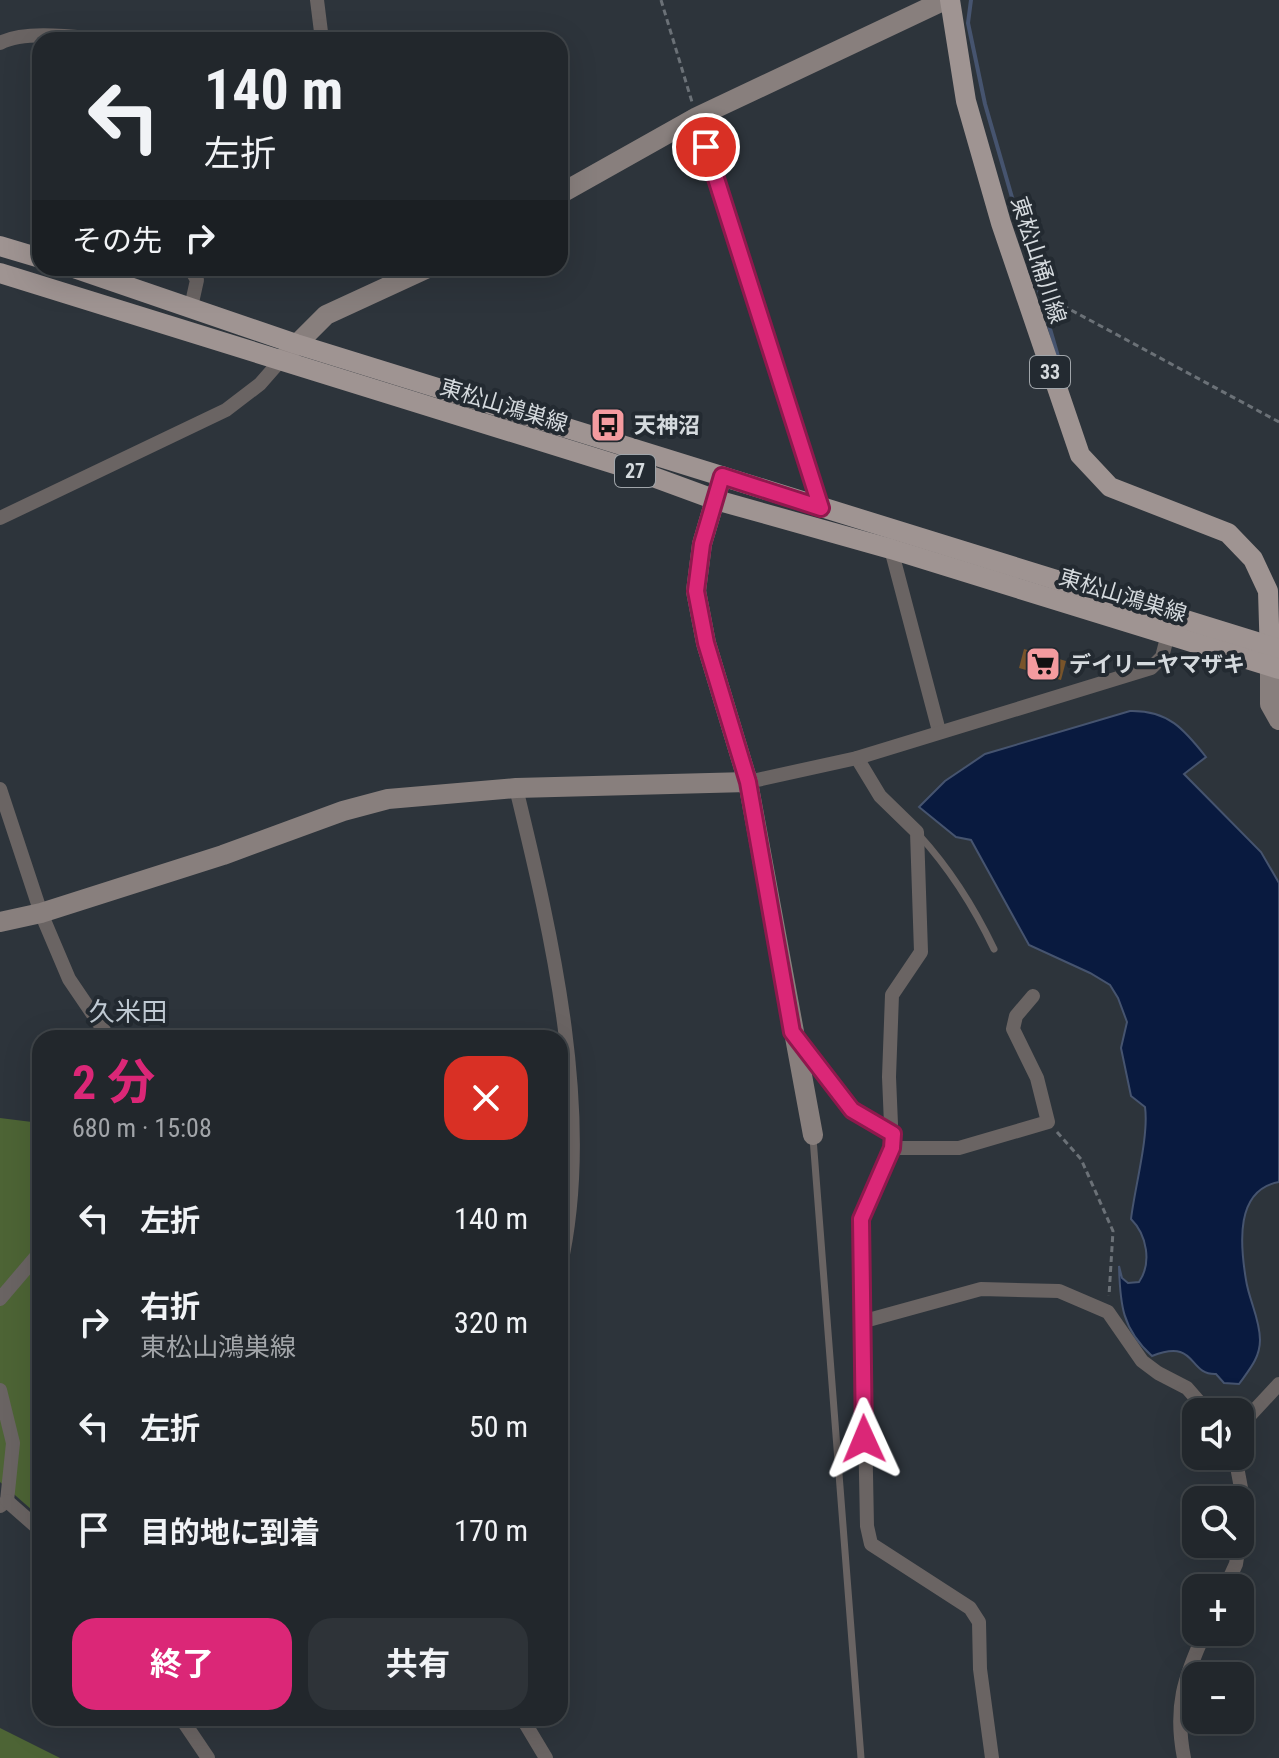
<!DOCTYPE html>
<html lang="ja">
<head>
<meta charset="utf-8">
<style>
	body { margin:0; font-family:"Roboto Condensed","Noto Sans JP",sans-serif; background:#2e3338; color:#f1f3f6; height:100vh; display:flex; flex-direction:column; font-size:30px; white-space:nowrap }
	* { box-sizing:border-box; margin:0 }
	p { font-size:26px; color:#a2a5a9 }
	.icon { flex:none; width:44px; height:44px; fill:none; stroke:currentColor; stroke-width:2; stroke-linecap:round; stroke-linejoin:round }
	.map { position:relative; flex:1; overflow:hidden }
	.details { position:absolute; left:32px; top:1030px; width:536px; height:696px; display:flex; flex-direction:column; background:#22272c; border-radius:24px; box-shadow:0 8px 32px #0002,0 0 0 2px #3f4448 }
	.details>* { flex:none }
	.hud { position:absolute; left:32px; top:32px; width:536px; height:244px; border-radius:24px; box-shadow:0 8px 32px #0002,0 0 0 2px #3f4448; background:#22272c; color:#f1f3f6; overflow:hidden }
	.buttons { position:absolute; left:1182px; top:1398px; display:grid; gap:16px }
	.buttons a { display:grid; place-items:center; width:72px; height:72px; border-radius:16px; background:#22272c; box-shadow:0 8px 32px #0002,0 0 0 2px #3f4448; font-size:40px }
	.pin { position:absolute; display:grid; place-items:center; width:68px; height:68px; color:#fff; margin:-34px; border:4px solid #fff; border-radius:50%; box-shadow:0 2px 8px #0007 }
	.me { position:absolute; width:88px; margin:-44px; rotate:359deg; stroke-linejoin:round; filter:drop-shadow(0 0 6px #0008) }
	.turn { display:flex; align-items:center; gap:28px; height:168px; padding:0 40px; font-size:36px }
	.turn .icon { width:104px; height:104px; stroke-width:2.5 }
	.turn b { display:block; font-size:56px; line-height:68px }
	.then { display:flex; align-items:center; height:76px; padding:0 40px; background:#0003; gap:16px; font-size:30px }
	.round { display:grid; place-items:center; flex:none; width:84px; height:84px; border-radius:24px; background:#2e3338 }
	.overview { display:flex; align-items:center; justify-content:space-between; height:136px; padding:0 40px }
	h1 { font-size:48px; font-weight:700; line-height:60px; color:#db2777 }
	.primary-button { display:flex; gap:16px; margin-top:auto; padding:16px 40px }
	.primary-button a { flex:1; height:92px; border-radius:24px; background:#db2777; color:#fff; font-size:32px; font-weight:700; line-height:92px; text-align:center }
	.primary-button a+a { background:#2e3338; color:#f1f3f6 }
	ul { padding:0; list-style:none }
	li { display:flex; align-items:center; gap:24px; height:104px; padding:0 40px }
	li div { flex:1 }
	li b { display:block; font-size:30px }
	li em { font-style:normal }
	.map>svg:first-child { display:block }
	.forest { fill:#4d6435 }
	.water { fill:#091a3f; stroke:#46546f; stroke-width:2 }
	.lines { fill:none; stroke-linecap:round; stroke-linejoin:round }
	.stream { stroke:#46546f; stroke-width:4 }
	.building { fill:#79542a }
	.path { stroke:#6b7177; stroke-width:3; stroke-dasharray:6 4; stroke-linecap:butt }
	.lane { stroke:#6a6463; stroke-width:7 }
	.street { stroke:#6a6463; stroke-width:14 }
	.secondary { stroke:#887f7d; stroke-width:20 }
	.primary { stroke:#9f9492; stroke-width:20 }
	.route-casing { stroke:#8e194d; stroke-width:20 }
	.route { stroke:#db2777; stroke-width:14 }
	.labels { text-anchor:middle; stroke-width:8; stroke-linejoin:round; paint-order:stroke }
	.shield { fill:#232a31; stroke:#a0a5aa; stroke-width:2 }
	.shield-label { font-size:20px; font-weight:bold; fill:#d5dade }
	.street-label { font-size:22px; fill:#d5dade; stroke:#232a31 }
	.poi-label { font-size:22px; font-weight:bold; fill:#d5dade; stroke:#232a31; text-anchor:start }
	.quarter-label { font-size:26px; fill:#c0cad3; stroke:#232a31 }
</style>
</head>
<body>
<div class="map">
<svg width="1279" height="1758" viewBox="0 0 1279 1758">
	<rect width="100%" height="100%" fill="#2d343b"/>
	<g class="forest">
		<polygon points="0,1118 40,1123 40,1517 0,1482"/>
		<polygon points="0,1728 60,1758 0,1758"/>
	</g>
	<path class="water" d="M1130 711C1168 710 1184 729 1206 757L1184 774 1261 852 1279 883V1182C1235 1190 1240 1244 1246 1280 1249 1300 1260 1319 1260 1340 1260 1358 1249 1370 1239 1384L1224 1383 1216 1374C1187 1375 1198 1338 1152 1356 1122 1329 1120 1304 1119 1266L1122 1278 1128 1283 1139 1282C1152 1263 1147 1235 1131 1219 1135 1186 1149 1136 1145 1107L1131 1096 1121 1048 1127 1022 1118 998 1110 985 1090 973 1029 945 971 840 956 837 919 807 945 781 985 754Z"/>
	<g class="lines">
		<polyline class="stream" points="971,0 968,23 985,104 1066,384"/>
	</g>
	<polygon class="building" points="1024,649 1066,661 1061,680 1019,668"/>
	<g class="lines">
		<g class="path">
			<polyline points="661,0 692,102"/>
			<polyline points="1045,296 1279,422"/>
			<polyline points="1057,1132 1081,1159 1113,1231 1109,1296"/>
		</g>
		<g class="lane">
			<path d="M919 835C950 869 974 907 994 949"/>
			<polyline points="813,1138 861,1758"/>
		</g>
		<g class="street">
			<polyline points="317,0 322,40"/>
			<path d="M0 43C27 29 81 38 111 40"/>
			<polyline points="697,117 821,508"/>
			<polyline points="190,268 197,280 191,307"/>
			<polyline points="0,518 226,410 260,384 281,360"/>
			<polyline points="891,549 939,731"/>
			<polyline points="857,758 880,796 917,832 921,952 892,995 889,1077 892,1148 861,1219 867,1526 871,1544 970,1608 979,1622 980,1669 992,1758"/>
			<polyline points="748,782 857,758 1151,668 1162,657 1168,634"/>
			<path d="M516 788C552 936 595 1118 560 1268"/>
			<polyline points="0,789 41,913 69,979 109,1038"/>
			<polyline points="798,1038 852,1110 893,1134"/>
			<polyline points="892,1148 959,1148 1048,1122 1037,1078 1013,1029 1016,1016 1033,996"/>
			<polyline points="0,1299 40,1252"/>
			<polyline points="861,1322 981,1289 1059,1291 1108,1312 1142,1361 1158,1373 1187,1388 1208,1412"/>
			<polyline points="0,1390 13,1443 7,1501 0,1506"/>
			<polyline points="1240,1426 1279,1384"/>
			<polyline points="1235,1456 1244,1504 1240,1536"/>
			<polyline points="7,1501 40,1530"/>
			<polyline points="1225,1588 1236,1564 1239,1544"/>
			<polyline points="181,1718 208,1758"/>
			<polyline points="522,1718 546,1758"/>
			<path d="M1184 1758C1174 1707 1184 1678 1205 1632"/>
		</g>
		<g class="secondary">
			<polyline points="560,194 697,117 945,0"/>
			<polyline points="287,354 326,315 428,268"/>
			<polyline points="722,476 702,544 696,591 706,643 748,782 813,1135"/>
			<polyline points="1270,666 1270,704 1279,720"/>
			<polyline points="0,922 41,913 223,855 343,811 388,799 516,788 748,782"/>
		</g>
		<g class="primary">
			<polyline points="950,0 966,101 1001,223 1080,455 1110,487 1228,533 1253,559 1268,591 1270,658"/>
			<polyline points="0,246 40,258"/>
			<polyline points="74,268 296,344 1279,649"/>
			<polyline points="0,273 637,471 716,500 891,549 1279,669"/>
		</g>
	</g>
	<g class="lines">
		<defs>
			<polyline id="route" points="706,147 821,508 722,476 702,544 696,591 706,643 748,782 792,1032 852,1110 893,1134 892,1148 861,1219 864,1439"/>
		</defs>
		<use href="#route" class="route-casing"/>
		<use href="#route" class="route"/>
	</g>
	<defs>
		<symbol id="bus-square" viewBox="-11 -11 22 22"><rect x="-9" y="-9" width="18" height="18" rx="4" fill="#f49b9f" stroke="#232a31"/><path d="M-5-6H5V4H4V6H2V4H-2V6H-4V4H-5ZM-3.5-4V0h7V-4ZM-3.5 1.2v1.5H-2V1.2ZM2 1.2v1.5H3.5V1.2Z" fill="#111"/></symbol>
		<symbol id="supermarket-square" viewBox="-11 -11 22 22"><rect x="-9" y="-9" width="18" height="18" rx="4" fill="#f49b9f" stroke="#232a31"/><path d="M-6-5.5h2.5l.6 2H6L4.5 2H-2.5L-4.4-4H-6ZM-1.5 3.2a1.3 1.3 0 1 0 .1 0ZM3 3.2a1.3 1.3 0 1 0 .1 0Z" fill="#111"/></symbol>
	</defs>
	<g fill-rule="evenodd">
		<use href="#bus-square" x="588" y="405" width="40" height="40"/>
		<use href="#supermarket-square" x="1023" y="644" width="40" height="40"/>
	</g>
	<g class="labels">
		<g class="shield">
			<rect x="1030" y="356" width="40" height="32" rx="6"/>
			<rect x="615" y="455" width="40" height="32" rx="6"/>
		</g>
		<g class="shield-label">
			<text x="1050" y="379">33</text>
			<text x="635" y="478">27</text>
		</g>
		<g class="street-label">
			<text transform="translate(1039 260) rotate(72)" y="8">東松山桶川線</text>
			<text transform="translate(504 405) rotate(17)" y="8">東松山鴻巣線</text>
			<text transform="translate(1123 595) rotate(17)" y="8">東松山鴻巣線</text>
		</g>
		<g class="poi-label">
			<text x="634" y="433">天神沼</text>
			<text x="1069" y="672">デイリーヤマザキ</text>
		</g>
		<g class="quarter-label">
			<text x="128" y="1021">久米田</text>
		</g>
	</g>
</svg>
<div class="buttons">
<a><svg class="icon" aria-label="sound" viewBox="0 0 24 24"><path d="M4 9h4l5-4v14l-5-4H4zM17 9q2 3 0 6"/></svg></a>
<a><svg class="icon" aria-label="search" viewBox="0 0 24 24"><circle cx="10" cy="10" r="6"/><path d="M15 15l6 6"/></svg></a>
<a>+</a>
<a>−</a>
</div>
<div class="pin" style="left:706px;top:147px;background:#d93025"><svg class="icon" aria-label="arrive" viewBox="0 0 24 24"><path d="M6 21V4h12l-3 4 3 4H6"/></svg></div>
<svg class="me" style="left:864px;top:1439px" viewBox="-20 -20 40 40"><path d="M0-17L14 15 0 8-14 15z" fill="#db2777" stroke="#fff" stroke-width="4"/></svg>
<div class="hud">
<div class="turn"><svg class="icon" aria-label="left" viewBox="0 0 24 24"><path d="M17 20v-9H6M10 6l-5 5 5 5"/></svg><div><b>140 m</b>左折</div></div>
<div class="then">その先<svg class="icon" aria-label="right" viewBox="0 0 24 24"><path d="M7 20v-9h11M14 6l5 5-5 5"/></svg></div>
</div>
<section class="details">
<div class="overview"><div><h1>2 分</h1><p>680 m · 15:08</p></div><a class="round" style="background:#d93025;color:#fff"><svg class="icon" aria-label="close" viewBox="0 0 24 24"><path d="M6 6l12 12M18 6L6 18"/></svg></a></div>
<ul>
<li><svg class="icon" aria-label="left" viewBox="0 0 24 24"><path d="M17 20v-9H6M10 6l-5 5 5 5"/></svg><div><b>左折</b></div><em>140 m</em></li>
<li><svg class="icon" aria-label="right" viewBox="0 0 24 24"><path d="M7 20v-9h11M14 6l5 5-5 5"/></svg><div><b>右折</b><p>東松山鴻巣線</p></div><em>320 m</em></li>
<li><svg class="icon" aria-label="left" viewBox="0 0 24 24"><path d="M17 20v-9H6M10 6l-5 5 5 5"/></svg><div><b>左折</b></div><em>50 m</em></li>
<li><svg class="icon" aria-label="arrive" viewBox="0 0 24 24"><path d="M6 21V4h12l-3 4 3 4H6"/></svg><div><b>目的地に到着</b></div><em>170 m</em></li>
</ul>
<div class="primary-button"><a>終了</a><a>共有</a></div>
</section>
</div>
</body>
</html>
